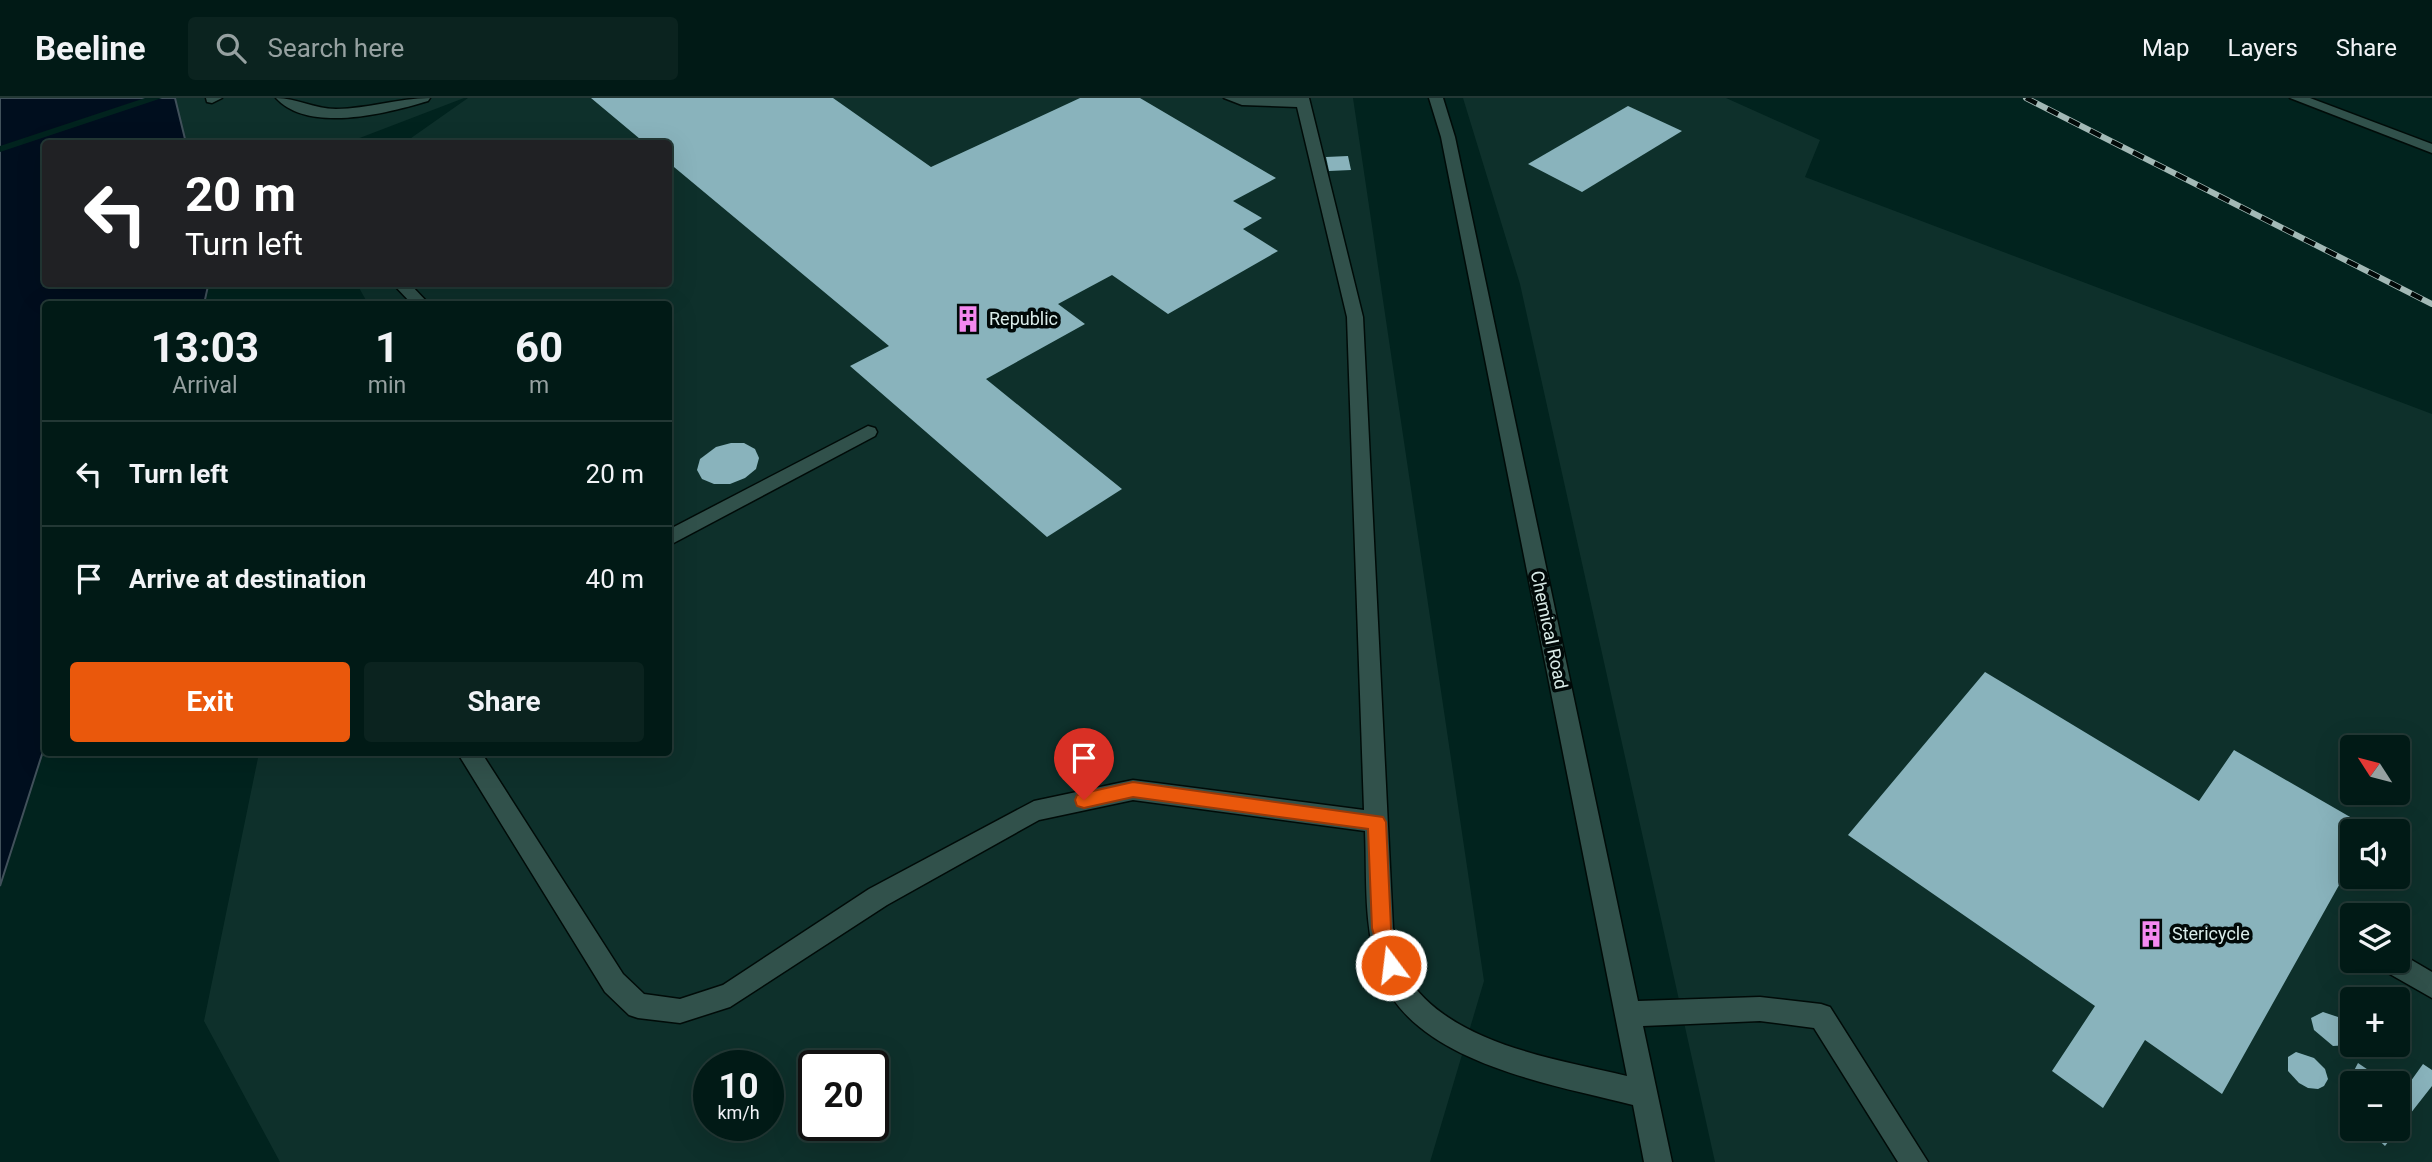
<!DOCTYPE html>
<html lang="en">
<head>
<meta charset="utf-8">
<style>
	body { margin:0; font-family:Roboto,sans-serif; background:#0b231f; color:#f1f3f6; height:100vh; display:flex; flex-direction:column; font-size:26px; white-space:nowrap }
	* { box-sizing:border-box; margin:0 }
	p { font-size:23px; color:#96a1a1 }
	.icon { flex:none; width:38px; height:38px; fill:none; stroke:currentColor; stroke-width:2; stroke-linecap:round; stroke-linejoin:round }
	.map { position:relative; flex:1; overflow:hidden }
	.panel { position:absolute; left:42px; top:203px; width:630px; height:455px; display:flex; flex-direction:column; background:#011a16; border-radius:7px; box-shadow:0 7px 28px #0002,0 0 0 2px #233835 }
	.panel>* { flex:none }
	.banner { position:absolute; left:42px; top:42px; width:630px; height:147px; border-radius:7px; box-shadow:0 7px 28px #0002,0 0 0 2px #233835; background:#202124; color:#fff; overflow:hidden }
	.needle { width:46px; rotate:306deg }
	.tools { position:absolute; left:2340px; top:637px; display:grid; gap:14px }
	.tools a { display:grid; place-items:center; width:70px; height:70px; border-radius:7px; background:#011a16; box-shadow:0 7px 28px #0002,0 0 0 2px #233835; font-size:35px }
	.speed { position:absolute; left:693px; top:952px; display:flex; gap:14px; font-size:35px; font-weight:700; text-align:center }
	.speed>* { display:grid; place-content:center; width:91px; height:91px; border-radius:50%; background:#011a16; box-shadow:0 7px 28px #0002,0 0 0 2px #233835; line-height:1 }
	.speed small { font-size:18px; font-weight:400 }
	.speed .limit { border:4px solid #111; border-radius:10px; background:#fff; color:#111 }
	.pin { position:absolute; display:grid; place-items:center; width:60px; height:60px; color:#fff; margin:-72px -30px; border-radius:50% 50% 50% 0; rotate:-45deg; box-shadow:0 0 7px #0007 }
	.pin .icon { rotate:45deg }
	.me { position:absolute; width:77px; margin:-38px; rotate:345deg; stroke-linejoin:round; filter:drop-shadow(0 0 5px #0008) }
	.turn { display:flex; align-items:center; gap:24px; height:147px; padding:0 28px; font-size:32px }
	.turn .icon { width:91px; height:91px; stroke-width:2.5 }
	.turn b { display:block; font-size:49px; line-height:60px }
	.eta { display:flex; justify-content:space-evenly; align-items:center; height:119px; text-align:center }
	.eta b { font-size:42px; font-weight:700; line-height:49px }
	.button { display:flex; gap:14px; margin-top:auto; padding:14px 28px }
	.button a { flex:1; height:80px; border-radius:7px; background:#ea580c; color:#fff; font-size:28px; font-weight:700; line-height:80px; text-align:center }
	.button a+a { background:#0b231f; color:#f1f3f6 }
	ul { padding:0; list-style:none }
	li { display:flex; align-items:center; gap:21px; height:105px; padding:0 28px; border-top:2px solid #233835 }
	li div { flex:1 }
	li b { display:block; font-size:26px }
	li em { font-style:normal }
	header { display:flex; align-items:center; gap:42px; box-sizing:border-box; height:98px; padding:0 35px; background:#011a16; border-bottom:2px solid #233835 }
	header strong { font-size:33px }
	nav { display:flex; gap:38px; margin-inline-start:auto; font-size:24px }
	.search { width:490px; height:63px; background:#0b231f; display:flex; align-items:center; gap:18px; box-sizing:border-box; padding:0 24px; border-radius:7px; color:#96a1a1; font-size:26px }
	.map>svg:first-child { display:block }
	.built { fill:#0e302b; fill-rule:evenodd }
	.water { fill:#000e1e; stroke:#41515b; stroke-width:2 }
	.pier { fill:#01231e }
	.building { fill:#89b3bc }
	.lines { fill:none; stroke-linecap:round; stroke-linejoin:round }
	.minor-casing { stroke:#000b08; stroke-width:3 }
	.minor { fill:#31514b; fill-rule:evenodd }
	.rail-casing { stroke:#a3b9b6; stroke-width:6 }
	.rail { stroke:#010908; stroke-width:4.5; stroke-dasharray:12; stroke-linecap:butt }
	.route { fill:#ea580c; stroke:#983908; stroke-width:2 }
	.labels { text-anchor:middle; stroke-width:7; stroke-linejoin:round; paint-order:stroke }
	.poi-label { font-size:18px; fill:#daece9; stroke:#010908; text-anchor:start }
	.street-label { font-size:18px; fill:#daece9; stroke:#010908 }
</style>
</head>
<body>
<header>
<strong>Beeline</strong>
<div class="search"><svg class="icon" aria-label="search" viewBox="0 0 24 24"><circle cx="10" cy="10" r="6"/><path d="M15 15l6 6"/></svg>Search here</div>
<nav><a>Map</a><a>Layers</a><a>Share</a></nav>
</header>
<div class="map">
<svg width="2432" height="1064" viewBox="0 0 2432 1064">
	<rect width="100%" height="100%" fill="#01231e"/>
	<g class="built">
		<polygon points="175,0 464,0 344,46 186,45"/>
		<path d="M468 0H1353L1484 883 1430 1064H280L204 923 259 655 668 654V206H368L357 186H668V46L404 45ZM709 968H768V1027H709ZM814 968H873V1027H814Z"/>
		<path d="M1463 0H1726L1820 42 1805 79 2432 316V1064H1715L1520 186ZM2352 649H2398V695H2352ZM2352 733H2398V779H2352ZM2352 817H2398V863H2352ZM2352 901H2398V947H2352ZM2352 985H2398V1031H2352Z"/>
	</g>
	<polygon class="water" points="0,0 175,0 186,45 46,46 46,186 208,186 208,188 204,206 46,206 45,647 0,788"/>
	<polygon class="pier" points="145,0 162,0 0,54 0,48"/>
	<g class="building">
		<polygon points="591,0 833,0 931,69 1080,0 1140,0 1276,80 1233,103 1262,120 1243,131 1278,153 1168,216 1112,177 1058,206 1085,226 986,281 1122,391 1047,439 850,268 889,248 668,64 668,46 646,46"/>
		<polygon points="1628,8 1682,33 1582,94 1528,66"/>
		<polygon points="1348,58 1351,72 1329,73 1326,59"/>
		<polygon points="731,345 744,345 755,351 759,360 756,371 745,380 730,386 714,386 702,381 697,372 700,361 716,349"/>
		<polygon points="1985,574 2199,703 2234,652 2371,731 2369,733 2352,733 2352,764 2222,996 2145,942 2103,1010 2052,973 2095,908 1848,737"/>
		<polygon points="2323,914 2338,919 2348,929 2352,937 2349,947 2333,948 2314,932 2311,920"/>
		<polygon points="2296,954 2314,960 2325,971 2328,981 2324,988 2318,991 2308,990 2299,985 2288,973 2288,959"/>
		<polygon points="2358,965 2383,982 2382,985 2352,985 2352,993 2346,988"/>
		<polygon points="2423,966 2432,972 2432,988 2385,1048 2372,1036 2375,1031 2398,1031 2398,1001"/>
	</g>
	<g class="lines">
		<defs>
			<g id="minor">
				<polygon points="206,0 222,0 212,5 207,4"/>
				<path d="M276 0C297 0 314 11 336 11 368 11 398 0 430 0L428 3C388 15 309 36 276 0Z"/>
				<path d="M1224 0H1309L1363 219 1393 830C1397 845 1398 864 1406 877 1448 946 1556 961 1627 978L1441 39 1429 0H1443L1455 39 1638 903 1760 899 1821 906 1830 909 1928 1064H1898L1814 930 1760 923 1643 928 1672 1064H1644L1633 1007C1552 986 1413 965 1380 876 1363 831 1367 780 1365 733L1133 702 1039 722 887 807 730 909 680 925 638 920 629 917 605 894 457 654H481L623 876 644 896 680 901 723 887 869 791 1034 703 1133 682 1364 712 1347 219 1297 9 1242 7Z"/>
				<polygon points="2290,0 2310,0 2432,46 2432,55"/>
				<polygon points="393,186 410,186 429,206 412,206"/>
				<polygon points="868,328 875,330 877,334 875,338 668,448 668,432"/>
				<polygon points="2398,854 2432,874 2432,900 2381,871 2377,863 2398,863"/>
			</g>
		</defs>
		<use href="#minor" class="minor-casing"/>
		<use href="#minor" class="minor"/>
		<defs>
			<polyline id="rail" points="2026,0 2432,206"/>
		</defs>
		<use href="#rail" class="rail-casing"/>
		<use href="#rail" class="rail"/>
	</g>
	<polygon class="route" points="1133,684 1383,719 1386,724 1391,830 1401,867 1398,873 1391,876 1384,873 1372,830 1368,731 1133,699 1084,710 1077,708 1075,702 1077,697 1084,695"/>
	<defs>
		<symbol id="building-bare" viewBox="-9 -9 18 18"><path d="M-4-6H4V6H1V3H-1V6H-4ZM-2.5-4.3h1.7v1.8h-1.7ZM.8-4.3h1.7v1.8H.8ZM-2.5-1h1.7V.8h-1.7ZM.8-1h1.7V.8H.8Z" fill="#f489f0" stroke="#010908" stroke-width="2.5" paint-order="stroke"/></symbol>
	</defs>
	<g fill-rule="evenodd">
		<use href="#building-bare" x="949" y="202" width="38" height="38"/>
		<use href="#building-bare" x="2132" y="817" width="38" height="38"/>
	</g>
	<g class="labels">
		<g class="poi-label">
			<text x="989" y="227">Republic</text>
			<text x="2172" y="842">Stericycle</text>
		</g>
		<g class="street-label">
			<text transform="translate(1549 532) rotate(78)" y="6">Chemical Road</text>
		</g>
	</g>
</svg>
<div class="tools">
<a><svg class="needle" viewBox="-14 -14 28 28"><path d="M0-13l5 13h-10z" fill="#e53935"/><path d="M0 13l5-13h-10z" fill="#96a1a1"/></svg></a>
<a><svg class="icon" aria-label="sound" viewBox="0 0 24 24"><path d="M4 9h4l5-4v14l-5-4H4zM17 9q2 3 0 6"/></svg></a>
<a><svg class="icon" aria-label="layers" viewBox="0 0 24 24"><path d="M12 4l9 5-9 5-9-5zM3 14l9 5 9-5"/></svg></a>
<a>+</a>
<a>−</a>
</div>
<div class="speed"><div>10<small>km/h</small></div><div class="limit">20</div></div>
<div class="pin" style="left:1084px;top:702px;background:#d93025"><svg class="icon" aria-label="arrive" viewBox="0 0 24 24"><path d="M6 21V4h12l-3 4 3 4H6"/></svg></div>
<svg class="me" style="left:1391px;top:867px" viewBox="-20 -20 40 40"><circle r="17" fill="#ea580c" stroke="#fff" stroke-width="3"/><path d="M0-11L8 9 0 5-8 9z" fill="#fff"/></svg>
<div class="banner">
<div class="turn"><svg class="icon" aria-label="left" viewBox="0 0 24 24"><path d="M17 20v-9H6M10 6l-5 5 5 5"/></svg><div><b>20 m</b>Turn left</div></div>
</div>
<section class="panel">
<div class="eta">
<div><b>13:03</b><p>Arrival</p></div>
<div><b>1</b><p>min</p></div>
<div><b>60</b><p>m</p></div>
</div>
<ul>
<li><svg class="icon" aria-label="left" viewBox="0 0 24 24"><path d="M17 20v-9H6M10 6l-5 5 5 5"/></svg><div><b>Turn left</b></div><em>20 m</em></li>
<li><svg class="icon" aria-label="arrive" viewBox="0 0 24 24"><path d="M6 21V4h12l-3 4 3 4H6"/></svg><div><b>Arrive at destination</b></div><em>40 m</em></li>
</ul>
<div class="button"><a>Exit</a><a>Share</a></div>
</section>
</div>
</body>
</html>
